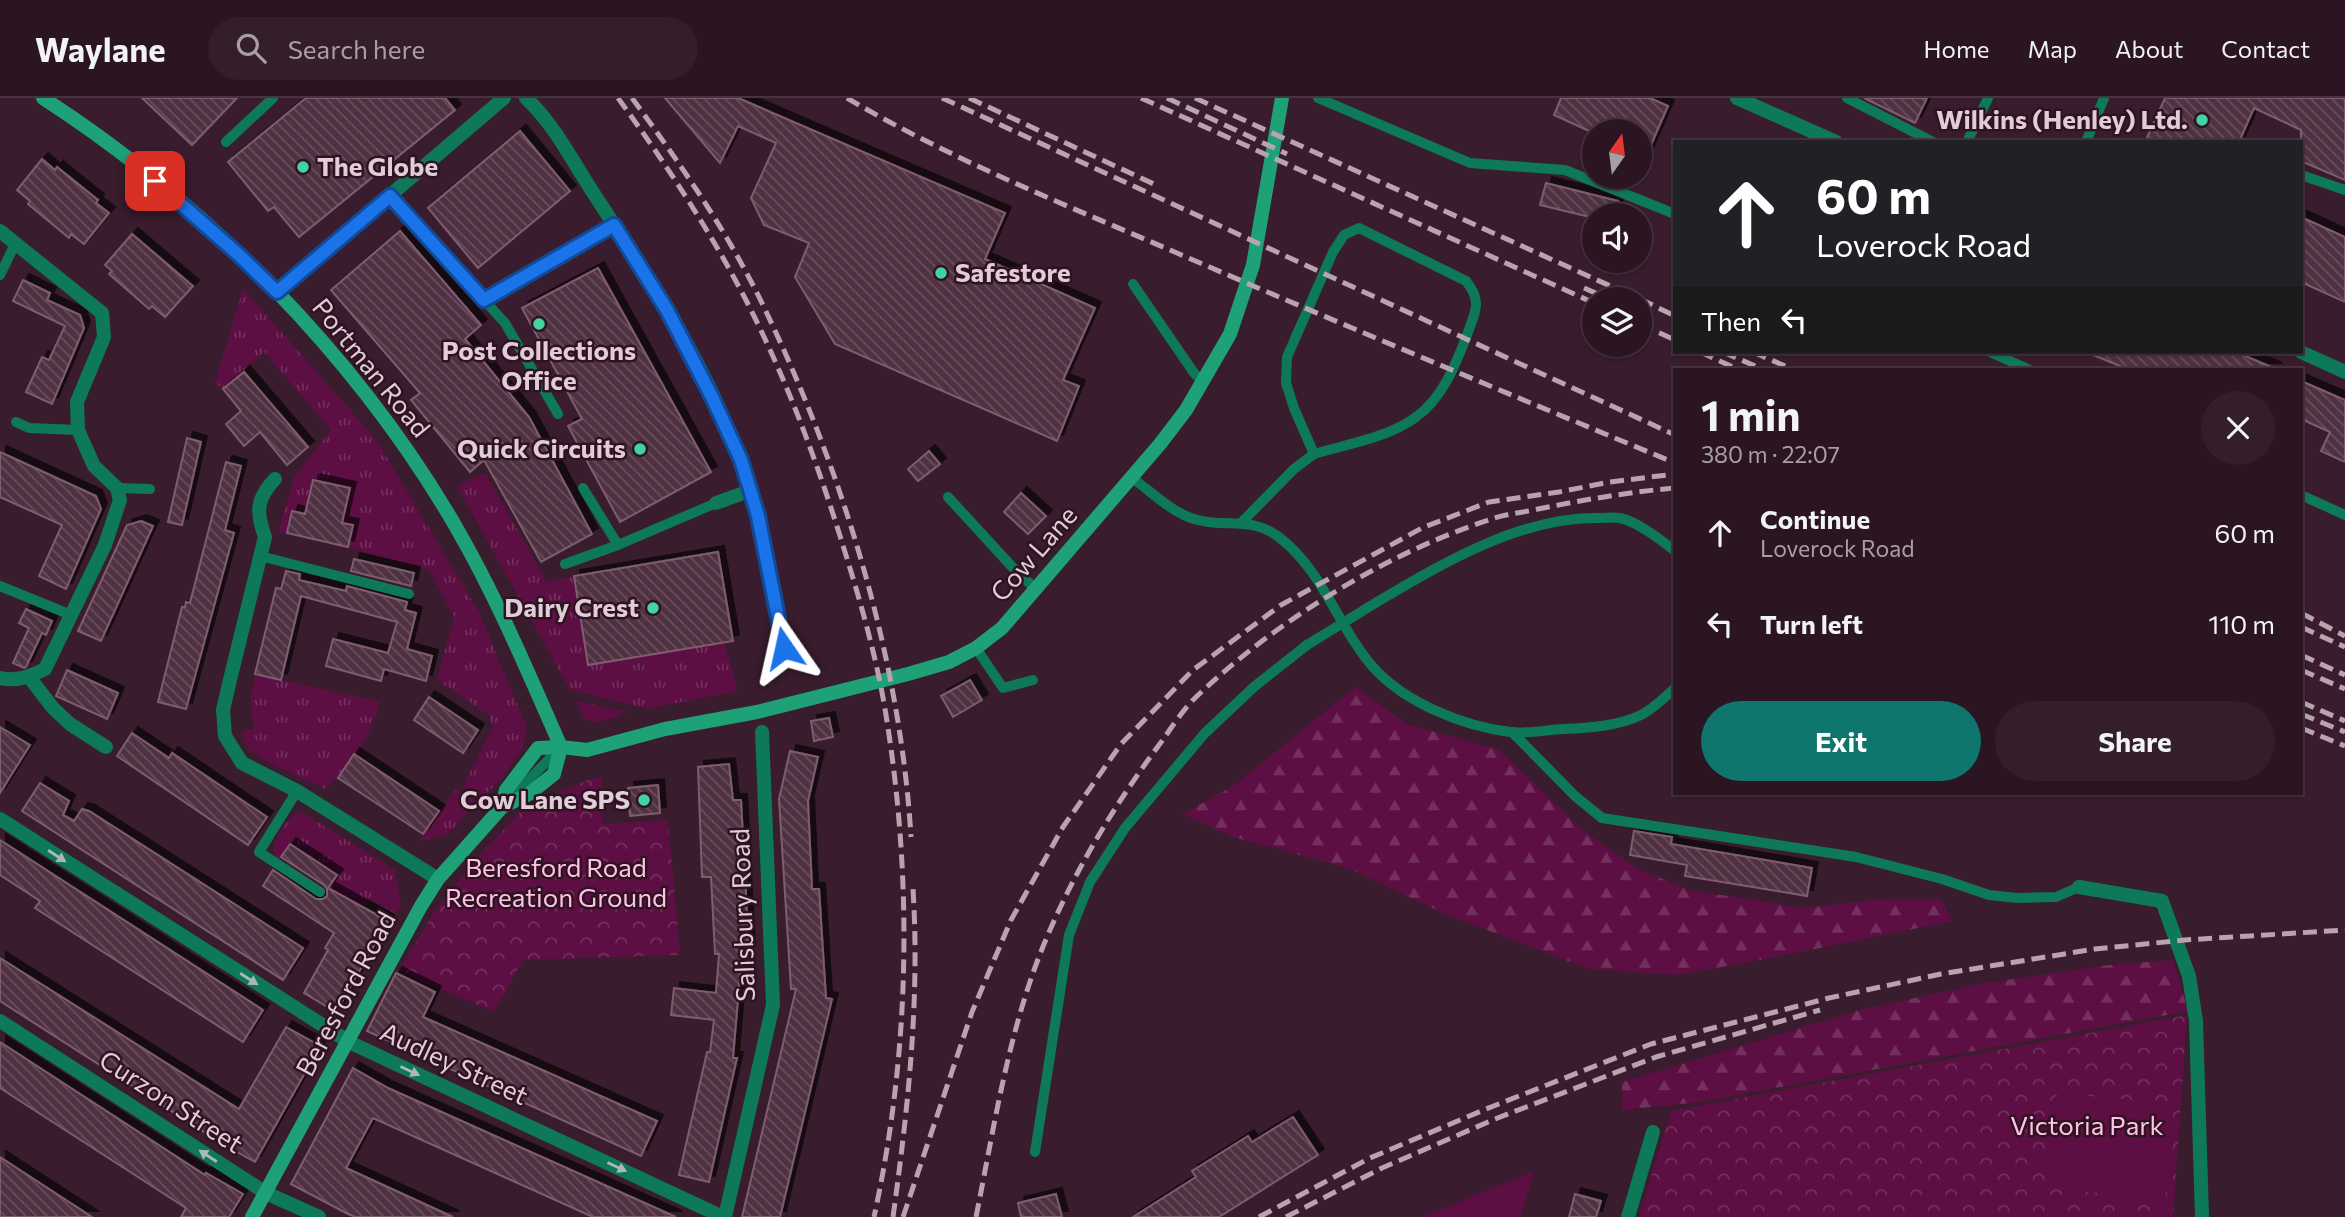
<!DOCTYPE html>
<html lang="en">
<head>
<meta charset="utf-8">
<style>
	body { margin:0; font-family:Commissioner,sans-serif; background:#331e2a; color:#f1f3f6; height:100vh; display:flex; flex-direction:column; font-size:26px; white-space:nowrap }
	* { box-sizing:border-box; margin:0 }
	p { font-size:23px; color:#a69fa5 }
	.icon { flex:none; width:38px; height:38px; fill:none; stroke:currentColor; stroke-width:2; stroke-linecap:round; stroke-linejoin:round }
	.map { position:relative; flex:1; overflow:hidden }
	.details { position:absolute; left:1673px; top:270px; width:630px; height:427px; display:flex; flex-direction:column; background:#2b1522; border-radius:0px; box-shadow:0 2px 5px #0004,0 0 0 2px #473440 }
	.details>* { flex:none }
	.banner { position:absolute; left:1673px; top:42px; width:630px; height:214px; border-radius:0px; box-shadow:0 2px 5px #0004,0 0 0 2px #473440; background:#202124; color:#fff; overflow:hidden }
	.needle { width:46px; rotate:14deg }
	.fabs { position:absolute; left:1582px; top:21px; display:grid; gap:14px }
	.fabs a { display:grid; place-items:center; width:70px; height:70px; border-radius:50%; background:#2b1522; box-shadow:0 2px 5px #0004,0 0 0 2px #473440; font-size:35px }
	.pin { position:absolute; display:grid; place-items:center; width:60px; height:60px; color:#fff; margin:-30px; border-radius:14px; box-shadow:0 4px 10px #0006 }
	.me { position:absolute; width:77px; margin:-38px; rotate:349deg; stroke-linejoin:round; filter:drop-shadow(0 0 5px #0008) }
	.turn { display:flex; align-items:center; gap:24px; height:147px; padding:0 28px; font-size:32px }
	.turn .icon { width:91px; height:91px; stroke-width:2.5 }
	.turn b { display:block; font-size:49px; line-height:60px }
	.then { display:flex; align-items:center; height:66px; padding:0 28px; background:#0003; gap:14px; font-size:26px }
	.round { display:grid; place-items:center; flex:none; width:74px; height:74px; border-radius:37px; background:#331e2a }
	.summary { display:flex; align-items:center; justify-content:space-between; height:119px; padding:0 28px }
	h1 { font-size:42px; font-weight:700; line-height:52px }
	.cta { display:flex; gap:14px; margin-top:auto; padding:14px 28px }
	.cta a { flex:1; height:80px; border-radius:42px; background:#0f766e; color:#fff; font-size:28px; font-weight:700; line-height:80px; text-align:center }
	.cta a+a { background:#331e2a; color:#f1f3f6 }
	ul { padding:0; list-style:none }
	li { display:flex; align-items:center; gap:21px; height:91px; padding:0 28px }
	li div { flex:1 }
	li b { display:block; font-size:26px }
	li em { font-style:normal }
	header { display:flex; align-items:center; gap:42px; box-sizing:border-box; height:98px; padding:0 35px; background:#2b1522; border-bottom:2px solid #473440 }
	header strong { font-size:33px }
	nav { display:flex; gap:38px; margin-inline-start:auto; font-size:24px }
	.search { width:490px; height:63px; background:#331e2a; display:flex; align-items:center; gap:18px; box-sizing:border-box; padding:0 24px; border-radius:38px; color:#a69fa5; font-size:26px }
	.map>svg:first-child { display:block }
	.grass { fill:url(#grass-tufts) }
	.forest { fill:url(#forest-firs) }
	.park { fill:url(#park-crowns) }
	.garden { fill:#5d0e43 }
	.building { fill:url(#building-back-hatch); stroke:#7f5d6f; stroke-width:2; filter:url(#shadow) }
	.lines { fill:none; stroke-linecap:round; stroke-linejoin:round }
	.lane { stroke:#0e7958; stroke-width:10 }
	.street { stroke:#0e7958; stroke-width:14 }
	.secondary { stroke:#1fa177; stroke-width:14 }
	.rail { stroke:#b8a3ae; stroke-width:5; stroke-dasharray:14 7; stroke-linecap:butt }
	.lane-bridge { stroke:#0e7958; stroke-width:10 }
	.oneway { fill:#acb8b7 }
	.route-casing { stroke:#114b97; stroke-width:18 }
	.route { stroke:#1a73e8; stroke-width:12 }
	.poi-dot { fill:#41d4a1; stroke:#2f1323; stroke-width:2.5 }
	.labels { text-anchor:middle; stroke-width:5; stroke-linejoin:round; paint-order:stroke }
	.poi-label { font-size:26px; font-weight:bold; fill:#e0cdd7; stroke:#2f1323; text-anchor:end }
	.street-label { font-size:26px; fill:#e0cdd7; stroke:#2f1323 }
	.park-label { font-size:26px; fill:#fec2e2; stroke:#2f1323 }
</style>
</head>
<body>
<header>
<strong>Waylane</strong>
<div class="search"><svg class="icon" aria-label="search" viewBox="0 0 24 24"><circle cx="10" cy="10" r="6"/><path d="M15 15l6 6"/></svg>Search here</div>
<nav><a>Home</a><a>Map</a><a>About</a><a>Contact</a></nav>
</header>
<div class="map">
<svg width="2345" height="1119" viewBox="0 0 2345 1119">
	<defs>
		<pattern id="grass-tufts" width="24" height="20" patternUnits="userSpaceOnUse" patternTransform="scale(1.75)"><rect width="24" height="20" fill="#5d0e43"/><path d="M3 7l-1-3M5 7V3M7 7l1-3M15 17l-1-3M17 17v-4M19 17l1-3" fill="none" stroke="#74305d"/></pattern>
		<pattern id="forest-firs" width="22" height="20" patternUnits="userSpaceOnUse" patternTransform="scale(1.75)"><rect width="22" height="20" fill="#5d0e43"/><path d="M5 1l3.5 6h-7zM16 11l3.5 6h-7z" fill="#74305d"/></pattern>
		<pattern id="park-crowns" width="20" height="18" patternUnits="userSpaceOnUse" patternTransform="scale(1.75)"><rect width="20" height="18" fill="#5d0e43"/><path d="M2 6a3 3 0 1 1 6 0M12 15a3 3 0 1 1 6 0" fill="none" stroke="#74305d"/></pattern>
		<pattern id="building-back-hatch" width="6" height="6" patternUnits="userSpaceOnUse" patternTransform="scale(1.75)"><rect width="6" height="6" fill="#503143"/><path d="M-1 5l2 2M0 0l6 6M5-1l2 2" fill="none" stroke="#694e5d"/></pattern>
		<filter id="shadow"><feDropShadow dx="6" dy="-6" stdDeviation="0" flood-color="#0009"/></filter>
	</defs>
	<rect width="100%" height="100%" fill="#391c2d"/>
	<g class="grass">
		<polygon points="243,191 376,341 480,516 527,630 523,650 501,681 480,702 463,688 493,629 489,617 437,582 454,519 430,473 348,449 353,427 332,422 349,389 314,382 311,392 315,419 292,413 287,435 278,436 294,379 331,332 264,254 223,291 215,285"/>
		<polygon points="485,375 547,484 574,478 588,567 724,544 738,593 646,611 570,592 457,388"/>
		<path d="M255 576 380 604C374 633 348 672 325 691L269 665 249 652 241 634 253 631 251 597Z"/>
		<polygon points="576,603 627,614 598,625 585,622"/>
		<polygon points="456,690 475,704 475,707 447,737 419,743"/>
		<path d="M300 713 395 772 401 808 396 816 369 800 363 810 328 791 336 777 290 747 278 762 273 757C273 741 286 720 300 713Z"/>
	</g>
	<g class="forest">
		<polygon points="1355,589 1407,626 1499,652 1581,731 1638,771 1689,792 1804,810 1872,802 1941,801 1952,823 1781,858 1678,877 1589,871 1445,816 1348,770 1233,739 1183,716 1235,687"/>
		<polygon points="2173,862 2188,913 1700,1004 1622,1012 1622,984 1860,912 1985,885 2109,867"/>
	</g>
	<g class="park">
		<polygon points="602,679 603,726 668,722 680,857 523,862 494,914 399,873 434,814 473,764 524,710 590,681"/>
		<polygon points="2187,917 2173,1119 1639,1119 1671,1013"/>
	</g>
	<g class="garden">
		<polygon points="2057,995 2174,1006 2165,1101 2048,1090"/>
		<polygon points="1534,1073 1521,1119 1422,1119"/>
	</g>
	<g class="building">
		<polygon points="142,0 237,0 192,47"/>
		<polygon points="306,0 445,0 455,12 299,139 274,109 268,113 228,64"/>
		<polygon points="665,0 738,0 1005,115 985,161 1095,210 1063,282 1079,288 1057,343 835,246 795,179 809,145 764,127 751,100 776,45 738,28 720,65"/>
		<polygon points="1561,0 1650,0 1668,8 1640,72 1640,33 1589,33 1554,17"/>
		<polygon points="1864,0 1927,0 1915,25"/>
		<polygon points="2165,0 2345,0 2345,82 2301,63 2301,32 2254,10 2239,44 2145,44"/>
		<polygon points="520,33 570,93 478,170 428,110"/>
		<polygon points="42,61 55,72 57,69 98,102 96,105 109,115 84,146 71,136 69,140 28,106 30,103 17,92"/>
		<polygon points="1546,85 1618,103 1614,117 1594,117 1594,120 1540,107"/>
		<polygon points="2301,119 2345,139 2345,204 2301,184"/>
		<polygon points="400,133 481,227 465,241 529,319 592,436 541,464 484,362 470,374 411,302 420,295 331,192"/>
		<polygon points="132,136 193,188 165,219 152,208 149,211 109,176 112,173 105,167"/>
		<polygon points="598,170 711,374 620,424 568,328 582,321 522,210"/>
		<polygon points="23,182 50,195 47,202 80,217 84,230 52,306 26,294 42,259 49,262 65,228 13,203"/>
		<polygon points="2086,254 2236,254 2276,271 2127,271"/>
		<polygon points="244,274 308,349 287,367 260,334 244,348 226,326 241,313 223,291"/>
		<polygon points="2301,283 2345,302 2345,364 2321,353 2330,334 2301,321"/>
		<polygon points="187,340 201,344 182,427 168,424"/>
		<polygon points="929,353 940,366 918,383 908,371"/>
		<polygon points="0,354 96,398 101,411 66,491 39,478 62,427 0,399"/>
		<polygon points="226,364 241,368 225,432 234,435 186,611 158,604 182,509 185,509 186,504 190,505"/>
		<polygon points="313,382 350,390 342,425 353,427 348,449 287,435 292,413 305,416"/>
		<polygon points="1021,395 1046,418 1028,436 1004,414"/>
		<polygon points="141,423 153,428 101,543 78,533 127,427"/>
		<polygon points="718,454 733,543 588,567 574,478"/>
		<polygon points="354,461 414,475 411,488 351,473"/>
		<polygon points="286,473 300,476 299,482 346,493 347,488 407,504 405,512 416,515 407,551 432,558 426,583 384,571 381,583 326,568 333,541 388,555 397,524 301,498 281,582 255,576 276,490 281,491"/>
		<polygon points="26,511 52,523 46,537 42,535 26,569 24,570 13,565 29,530 19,525"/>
		<polygon points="67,572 118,595 107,621 56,598"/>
		<polygon points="970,582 982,602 953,619 941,598"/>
		<polygon points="429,599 478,632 463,655 414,622"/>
		<polygon points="829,620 833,639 814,643 811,623"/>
		<polygon points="0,629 30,647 0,695"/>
		<polygon points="132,635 169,660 172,655 267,719 248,747 117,658"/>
		<polygon points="790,653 818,659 808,703 812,791 819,791 826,900 832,901 780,1119 742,1119 796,891 791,891 779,701"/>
		<polygon points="354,656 439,713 423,736 338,680"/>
		<polygon points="729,666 733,702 741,702 749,854 742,854 733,960 737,960 709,1084 679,1077 707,954 710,954 714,922 671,917 674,890 716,895 719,856 715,856 711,779 702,779 698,669"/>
		<polygon points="40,685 69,703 63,717 74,723 82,711 89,713 303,850 283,882 22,713"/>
		<polygon points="658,687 660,715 630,718 628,690"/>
		<polygon points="1634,733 1672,739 1671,746 1812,770 1807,798 1685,778 1687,767 1630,757"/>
		<polygon points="0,742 263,912 243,944 35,810 40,803 0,777"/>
		<polygon points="290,746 337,777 328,790 388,823 336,914 304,895 328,852 325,850 334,835 263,788 273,772 316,801 323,801 327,798 327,791 324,787 281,759"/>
		<polygon points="0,860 239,1011 286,929 320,948 255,1064 221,1045 0,903"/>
		<polygon points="396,875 435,894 423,919 657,1023 641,1058 367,933"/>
		<polygon points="0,944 205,1077 206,1075 243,1096 229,1119 181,1119 186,1110 0,990"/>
		<polygon points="353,970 388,990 676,1119 593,1119 373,1020 346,1070 453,1119 355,1119 348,1116 291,1086"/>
		<polygon points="1293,1019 1318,1057 1219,1119 1133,1119 1196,1079 1192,1073 1248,1038 1252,1044"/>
		<polygon points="0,1059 26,1076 92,1119 0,1119"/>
		<polygon points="1056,1096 1062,1119 1021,1119 1018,1105"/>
		<polygon points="1575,1096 1601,1103 1596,1119 1569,1119"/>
	</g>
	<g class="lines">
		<g class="lane">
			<polyline points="1318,0 1470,65 1565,72 1675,116"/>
			<polyline points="1847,0 1933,44"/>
			<polyline points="226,44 273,0"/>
			<polyline points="1967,44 1988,0"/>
			<polyline points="2086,44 2104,0"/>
			<polyline points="2301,77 2345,92"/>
			<polyline points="390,98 505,225 558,316"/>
			<path d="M1359 130 1466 183C1483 204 1475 214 1467 237 1456 266 1442 301 1416 319 1388 340 1347 346 1314 356L1294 310 1286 285 1287 259 1333 154 1344 137Z"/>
			<polyline points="0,177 15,146"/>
			<polyline points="1133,186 1194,275 1203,284"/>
			<polyline points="484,202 614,127"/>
			<polyline points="1990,254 2028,271"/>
			<polyline points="16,324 29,330 78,332"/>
			<path d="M1132 380C1152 394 1171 414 1194 421 1226 431 1251 417 1280 440 1323 473 1338 529 1373 569 1405 605 1463 628 1510 634 1527 636 1546 632 1563 631 1589 630 1618 628 1641 617 1653 611 1665 599 1675 590"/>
			<polyline points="117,390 150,391"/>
			<polyline points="583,390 618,447"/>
			<polyline points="749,393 758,418 784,550"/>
			<polyline points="2301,397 2345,417"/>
			<polyline points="948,399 1015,472 1036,491"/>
			<polyline points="1242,424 1294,371 1314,356"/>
			<polyline points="260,458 409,496"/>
			<polyline points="565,466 618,447 716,405"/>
			<polyline points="0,488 71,517"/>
			<path d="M1377 504C1441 466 1522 418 1599 420 1606 420 1614 419 1620 420 1638 424 1661 442 1675 453"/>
			<polyline points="976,550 1003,590 1033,582"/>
			<polyline points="1512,634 1575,698 1602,720 1856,759 1942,781 1989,797 2017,800 2056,799 2079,789"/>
			<polyline points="297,693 259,754 320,794"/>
			<polyline points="507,704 559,651"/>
			<polyline points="1035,1054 1069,837 1090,784 1125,730 1205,635 1255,588 1307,547"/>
		</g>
		<g class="street">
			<path d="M526 0C554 26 573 64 594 96 653 186 721 288 749 393L716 405"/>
			<polyline points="1737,0 1836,44"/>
			<path d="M0 133 102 215 104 239 77 304 78 332 94 368 117 390 120 402 105 447 45 571C31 578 17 584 0 580"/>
			<polyline points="277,194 504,0"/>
			<polyline points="2301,254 2345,274"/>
			<path d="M275 381C256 401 256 414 265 439L229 586 223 612 225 638 242 665 297 693 438 781"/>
			<polyline points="29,579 53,610 70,626 106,649"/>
			<polyline points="0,721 349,944 723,1119"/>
			<polyline points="2079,789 2162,803 2189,878 2196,923 2202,1119"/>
			<polyline points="0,923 266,1095 319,1119"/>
			<polyline points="725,1119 773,907 762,634"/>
			<polyline points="1628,1119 1653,1034"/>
		</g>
		<g class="secondary">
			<path d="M43 0C207 106 358 260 456 429 497 500 528 574 561 649"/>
			<polyline points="502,709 506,692 538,650 561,649 587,652 665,631 757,614 908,576 949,564 976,550 1002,530 1160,346 1186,312 1230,236 1253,167 1282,0"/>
			<polyline points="252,1119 421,808 438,781 502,709 529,696 554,676 561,649"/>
		</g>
		<g class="rail">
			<path d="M618 0C666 66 711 134 748 206 786 281 815 358 840 438 857 492 874 549 884 605 913 775 911 950 874 1119"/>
			<path d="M632 0C679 64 725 130 760 201 840 365 900 556 911 739"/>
			<path d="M847 0C952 62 1066 107 1177 155 1343 227 1509 296 1675 365"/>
			<polyline points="942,0 1675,337"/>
			<polyline points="969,0 1156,87"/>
			<polyline points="1141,0 1594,205"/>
			<polyline points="1167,0 1287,56"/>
			<polyline points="1195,0 1639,201"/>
			<polyline points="1584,190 1609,201"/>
			<polyline points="1640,201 1675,218"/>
			<polyline points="1640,226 1675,242"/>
			<polyline points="1700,254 1735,270"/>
			<polyline points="1723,254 1762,271"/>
			<polyline points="1753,254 1792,271"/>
			<polyline points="2301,515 2345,538"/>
			<polyline points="2301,529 2345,549"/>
			<polyline points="2301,557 2345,577"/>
			<polyline points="2301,572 2345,591"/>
			<polyline points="2301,604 2345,623"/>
			<polyline points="2301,616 2345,634"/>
			<polyline points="2301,630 2345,648"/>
			<path d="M893 1119C908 1010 920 902 913 791"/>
			<polyline points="903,1119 972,914 1011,822 1063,729 1121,646 1193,572 1281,507 1422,430 1489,404 1559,394 1610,384 1675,376"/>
			<path d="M976 1119C995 1025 1009 928 1047 839 1076 770 1117 703 1162 643 1171 630 1181 615 1192 603 1271 526 1384 456 1489 422 1504 416 1521 415 1538 411 1583 402 1628 394 1675 390"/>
			<polyline points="1259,1119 1370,1060 1486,1011 1651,946 1829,900 1941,876 2095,851 2185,842 2345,832"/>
			<polyline points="1286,1119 1382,1070 1495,1021 1656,959 1820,912"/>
		</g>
		<polyline class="lane-bridge" points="1307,547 1377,504"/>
	</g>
	<defs><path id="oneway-solid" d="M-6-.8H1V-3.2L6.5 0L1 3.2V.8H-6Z" transform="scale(1.75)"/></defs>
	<g class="oneway">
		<use href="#oneway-solid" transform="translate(57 758) rotate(33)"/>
		<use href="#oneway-solid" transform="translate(249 881) rotate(33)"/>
		<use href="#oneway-solid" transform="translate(410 973) rotate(25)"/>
		<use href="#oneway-solid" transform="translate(208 1058) rotate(-147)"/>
		<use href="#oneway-solid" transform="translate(617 1069) rotate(25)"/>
	</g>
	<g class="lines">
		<defs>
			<polyline id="route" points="155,83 239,157 277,194 390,98 484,202 614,127 667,212 712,299 741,362 758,418 784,550"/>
		</defs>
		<use href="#route" class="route-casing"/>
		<use href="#route" class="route"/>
	</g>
	<g class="poi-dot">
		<circle cx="2202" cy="22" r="7"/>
		<circle cx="303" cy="69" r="7"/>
		<circle cx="941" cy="175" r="7"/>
		<circle cx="539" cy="226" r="7"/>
		<circle cx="640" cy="351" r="7"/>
		<circle cx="653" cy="510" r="7"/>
		<circle cx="644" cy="702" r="7"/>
	</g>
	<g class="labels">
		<g class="poi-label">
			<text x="2188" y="31">Wilkins (Henley) Ltd.</text>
			<text x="317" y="78" text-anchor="start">The Globe</text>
			<text x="955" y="184" text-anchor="start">Safestore</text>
			<text x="539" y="262" text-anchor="middle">Post Collections<tspan x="539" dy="30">Office</tspan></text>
			<text x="626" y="360">Quick Circuits</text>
			<text x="639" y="519">Dairy Crest</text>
			<text x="630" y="711">Cow Lane SPS</text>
		</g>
		<g class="street-label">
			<text transform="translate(371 270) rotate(51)" y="9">Portman Road</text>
			<text transform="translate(1034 456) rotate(-49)" y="9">Cow Lane</text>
			<text transform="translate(743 817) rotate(-92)" y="9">Salisbury Road</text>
			<text transform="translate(346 896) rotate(-62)" y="9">Beresford Road</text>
			<text transform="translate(454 966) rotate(25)" y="9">Audley Street</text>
			<text transform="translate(171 1004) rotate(33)" y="9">Curzon Street</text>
		</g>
		<g class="park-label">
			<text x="556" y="779">Beresford Road<tspan x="556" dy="30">Recreation Ground</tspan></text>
			<text x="2087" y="1037">Victoria Park</text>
		</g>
	</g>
</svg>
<div class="fabs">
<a><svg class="needle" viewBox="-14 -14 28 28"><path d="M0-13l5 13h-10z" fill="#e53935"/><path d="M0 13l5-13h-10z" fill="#a69fa5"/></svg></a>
<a><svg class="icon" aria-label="sound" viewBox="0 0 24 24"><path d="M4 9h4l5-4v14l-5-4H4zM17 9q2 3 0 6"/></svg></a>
<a><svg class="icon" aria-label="layers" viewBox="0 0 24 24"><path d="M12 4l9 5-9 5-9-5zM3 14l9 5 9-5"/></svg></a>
</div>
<div class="pin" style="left:155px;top:83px;background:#d93025"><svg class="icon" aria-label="arrive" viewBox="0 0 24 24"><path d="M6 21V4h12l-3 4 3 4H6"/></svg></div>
<svg class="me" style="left:784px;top:550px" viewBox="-20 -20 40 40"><path d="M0-17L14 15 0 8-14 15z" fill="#1a73e8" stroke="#fff" stroke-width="4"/></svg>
<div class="banner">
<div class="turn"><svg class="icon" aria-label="ahead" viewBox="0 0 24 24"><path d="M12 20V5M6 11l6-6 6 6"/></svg><div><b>60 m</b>Loverock Road</div></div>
<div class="then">Then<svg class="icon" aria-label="left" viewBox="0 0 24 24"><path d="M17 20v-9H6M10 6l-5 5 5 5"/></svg></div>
</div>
<section class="details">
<div class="summary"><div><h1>1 min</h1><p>380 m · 22:07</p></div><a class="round"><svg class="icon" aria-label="close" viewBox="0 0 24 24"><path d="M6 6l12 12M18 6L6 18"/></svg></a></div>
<ul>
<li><svg class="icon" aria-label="ahead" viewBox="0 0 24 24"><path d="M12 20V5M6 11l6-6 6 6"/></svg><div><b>Continue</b><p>Loverock Road</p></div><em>60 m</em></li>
<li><svg class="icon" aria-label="left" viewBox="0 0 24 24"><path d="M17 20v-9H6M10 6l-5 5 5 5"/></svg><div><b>Turn left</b></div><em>110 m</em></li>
</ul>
<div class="cta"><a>Exit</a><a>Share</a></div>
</section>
</div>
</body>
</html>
